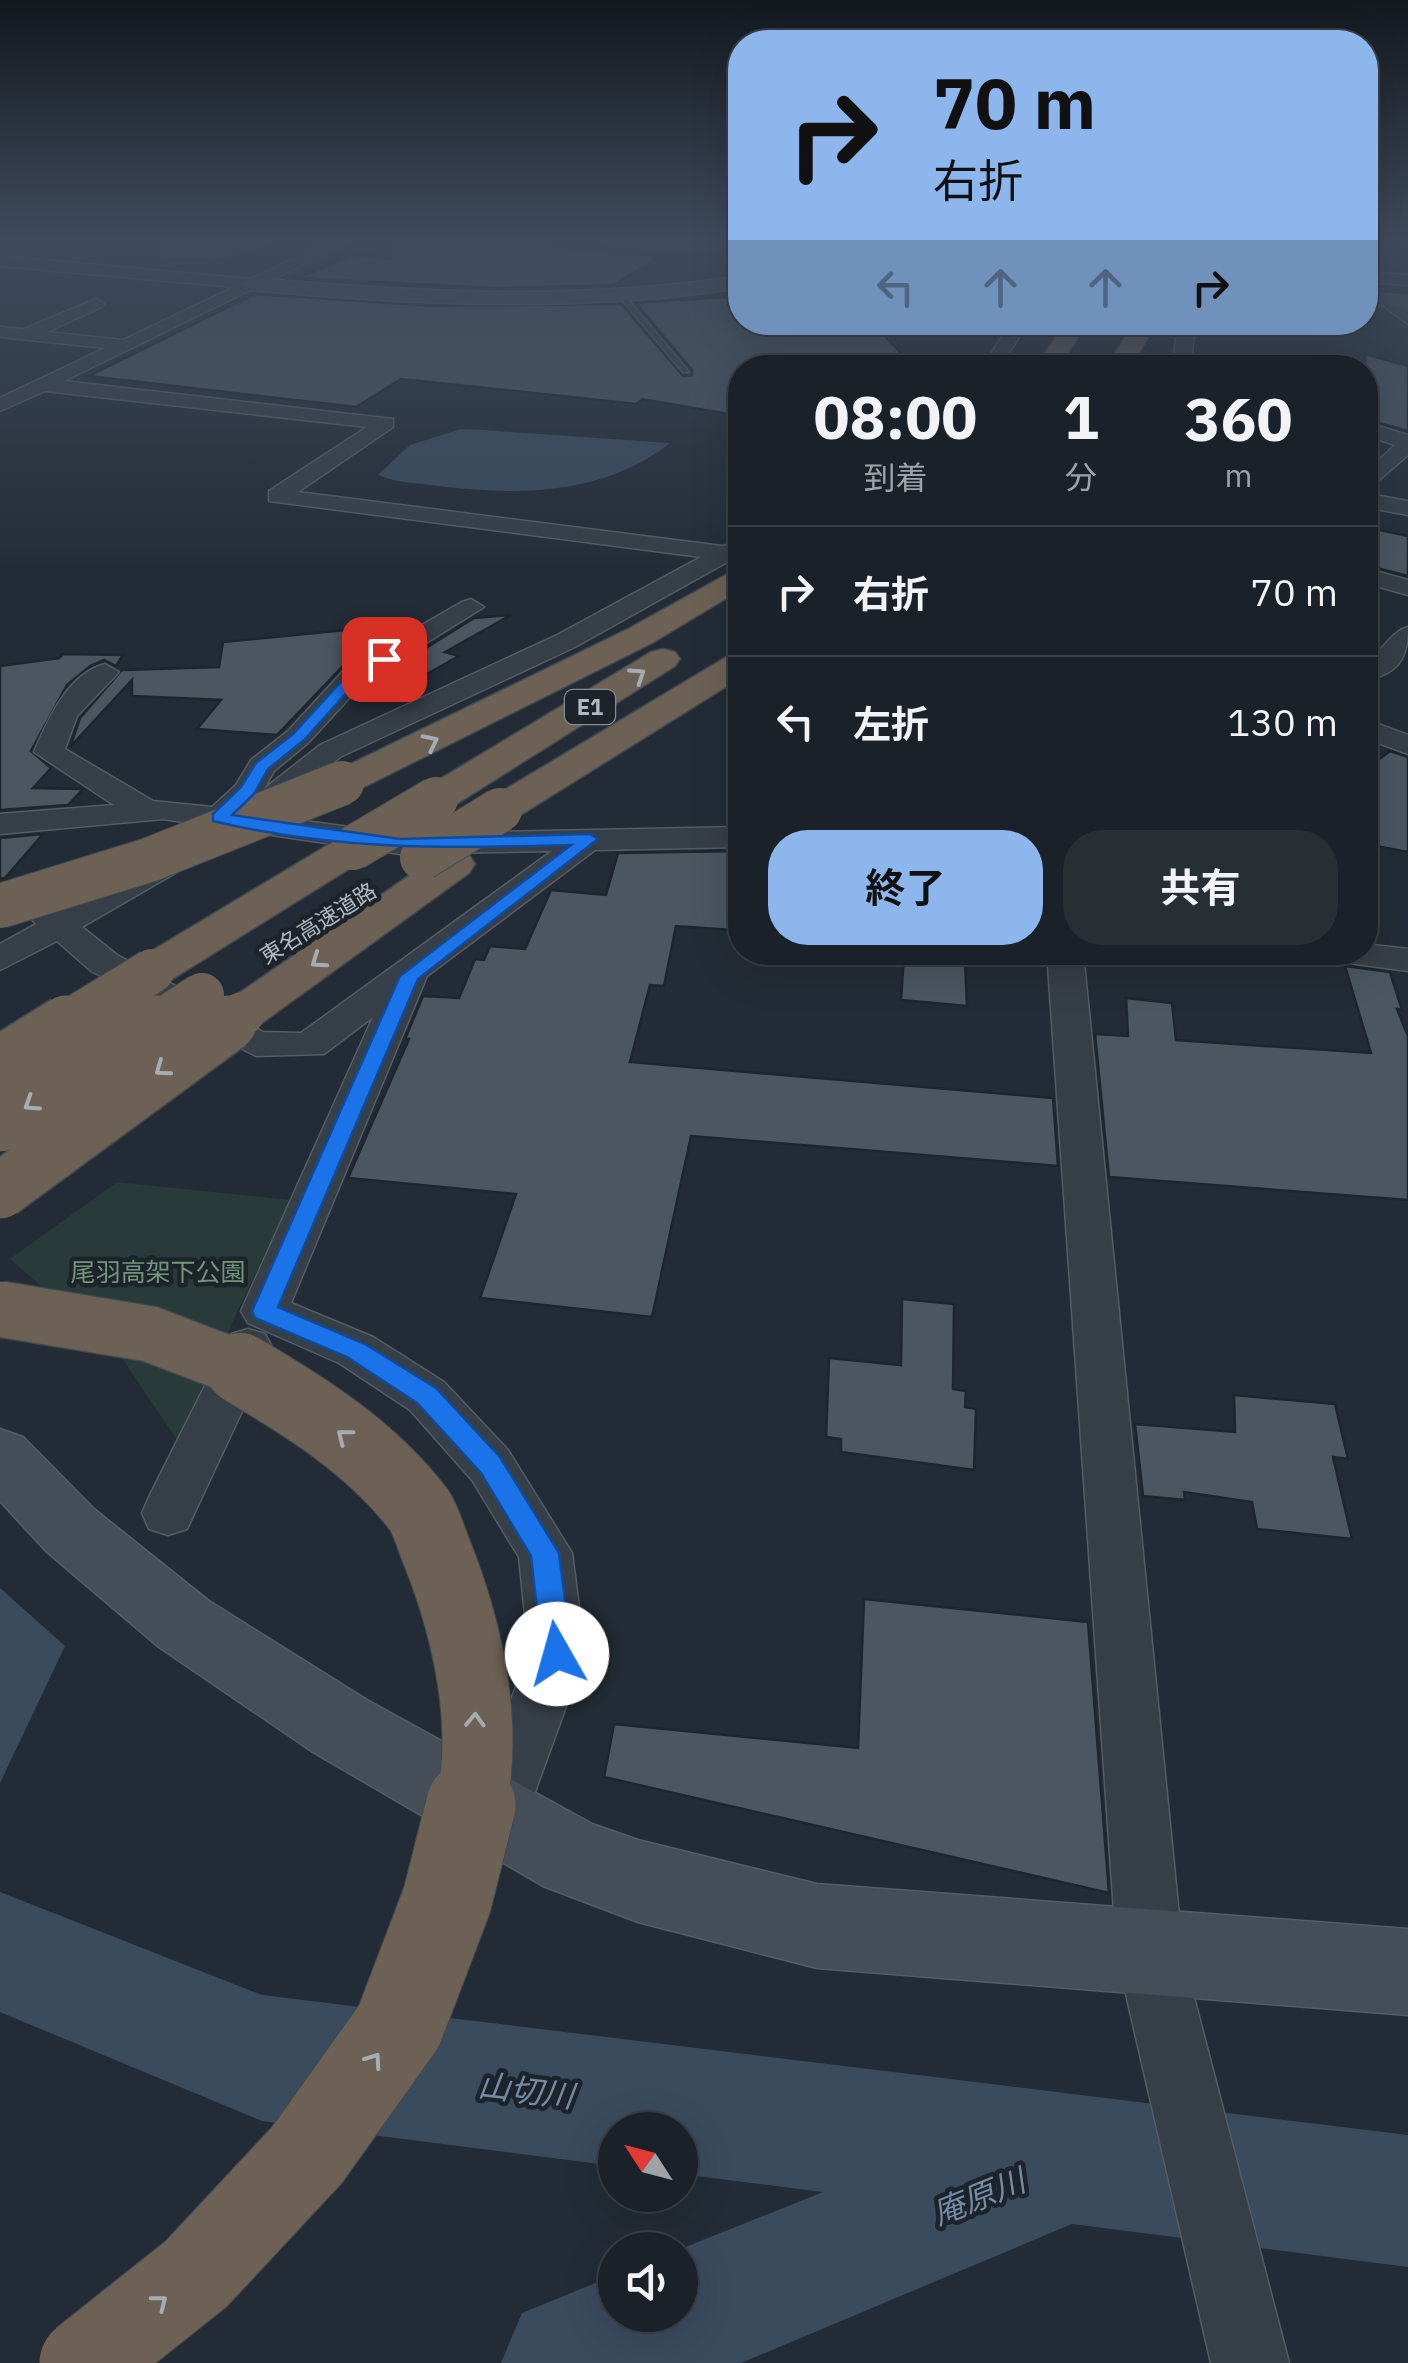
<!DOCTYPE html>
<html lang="ja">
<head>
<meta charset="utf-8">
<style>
	body { margin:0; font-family:"IBM Plex Sans","Noto Sans JP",sans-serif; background:#272e34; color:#f1f3f6; height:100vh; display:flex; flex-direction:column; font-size:38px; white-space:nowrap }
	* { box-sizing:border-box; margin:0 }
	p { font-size:32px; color:#9fa3a8 }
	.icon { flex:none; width:55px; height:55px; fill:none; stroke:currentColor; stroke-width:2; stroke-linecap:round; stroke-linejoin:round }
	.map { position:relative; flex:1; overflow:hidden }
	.details { position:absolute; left:728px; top:355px; width:650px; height:610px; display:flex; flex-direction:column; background:#1a2128; border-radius:40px; box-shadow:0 10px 40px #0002,0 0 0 2px #383e45 }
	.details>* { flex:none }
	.guide { position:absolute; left:728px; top:30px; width:650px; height:305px; border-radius:40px; box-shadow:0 10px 40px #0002,0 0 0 2px #383e45; background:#8db6ec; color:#111; overflow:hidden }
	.needle { width:65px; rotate:306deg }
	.fabs { position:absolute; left:598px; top:2112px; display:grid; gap:20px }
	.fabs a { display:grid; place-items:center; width:100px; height:100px; border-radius:50%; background:#1a2128; box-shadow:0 10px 40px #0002,0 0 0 2px #383e45; font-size:50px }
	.pin { position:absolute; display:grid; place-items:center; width:85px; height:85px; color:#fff; margin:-42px; border-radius:20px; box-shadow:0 5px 15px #0006 }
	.me { position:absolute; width:110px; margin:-55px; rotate:353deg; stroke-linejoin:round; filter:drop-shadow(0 0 8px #0008) }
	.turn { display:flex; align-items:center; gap:35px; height:210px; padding:0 40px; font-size:45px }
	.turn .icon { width:130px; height:130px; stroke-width:2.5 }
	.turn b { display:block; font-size:70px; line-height:85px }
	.lanes { display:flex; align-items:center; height:95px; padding:0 40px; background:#0003; justify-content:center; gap:50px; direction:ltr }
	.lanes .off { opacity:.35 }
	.eta { display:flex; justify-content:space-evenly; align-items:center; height:170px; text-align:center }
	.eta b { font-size:60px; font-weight:700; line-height:70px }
	.button { display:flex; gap:20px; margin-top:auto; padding:20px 40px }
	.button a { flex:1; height:115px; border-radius:40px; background:#8db6ec; color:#111; font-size:40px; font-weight:700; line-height:115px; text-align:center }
	.button a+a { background:#272e34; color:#f1f3f6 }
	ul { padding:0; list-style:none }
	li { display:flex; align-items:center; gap:30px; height:130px; padding:0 40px; border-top:2px solid #383e45 }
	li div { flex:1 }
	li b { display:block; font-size:38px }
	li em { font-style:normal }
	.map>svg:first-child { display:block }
	.green { fill:#283a39 }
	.water { fill:#3a4b5e }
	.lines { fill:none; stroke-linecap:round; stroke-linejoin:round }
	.river { fill:#3a4b5e; fill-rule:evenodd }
	.building { fill:#4b5661; stroke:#1d252d; stroke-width:2.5 }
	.lane-casing { stroke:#545c64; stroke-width:3 }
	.street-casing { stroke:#545c64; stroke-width:3 }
	.secondary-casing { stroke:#545c64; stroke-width:3 }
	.highway-casing { stroke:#414951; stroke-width:3 }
	.lane { fill:#363e47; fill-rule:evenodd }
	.street { fill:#363e47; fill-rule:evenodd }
	.secondary { fill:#454d59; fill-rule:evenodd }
	.highway { fill:#6c6154; fill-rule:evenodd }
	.highway-bridge-far3-casing { stroke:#414951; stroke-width:46; stroke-linecap:butt }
	.highway-bridge-far2-casing { stroke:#414951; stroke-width:58; stroke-linecap:butt }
	.highway-bridge-far1-casing { stroke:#414951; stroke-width:72; stroke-linecap:butt }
	.highway-bridge-casing { stroke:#414951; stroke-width:91; stroke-linecap:butt }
	.highway-bridge-far3 { stroke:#6c6154; stroke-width:44 }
	.highway-bridge-far2 { stroke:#6c6154; stroke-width:55 }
	.highway-bridge-far1 { stroke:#6c6154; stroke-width:70 }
	.highway-bridge { stroke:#6c6154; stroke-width:89 }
	.oneway { stroke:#a7acb2 }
	.route { fill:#1a73e8; stroke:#114b97; stroke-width:2.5 }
	.labels { text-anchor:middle; stroke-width:9; stroke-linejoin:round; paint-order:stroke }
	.shield { fill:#1c232b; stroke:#848c95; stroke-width:2.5 }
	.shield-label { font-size:22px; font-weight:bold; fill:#b1b9c3 }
	.far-street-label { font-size:22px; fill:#b1b9c3; stroke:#1c232b }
	.park-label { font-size:25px; fill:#729679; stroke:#1c232b }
	.near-water-label { font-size:32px; font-style:italic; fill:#748ba4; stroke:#1c232b }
</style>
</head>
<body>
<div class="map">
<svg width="1408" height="2363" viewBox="0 0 1408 2363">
	<rect width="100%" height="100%" fill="#232c36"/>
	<polygon class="green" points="117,1182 290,1200 177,1440 120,1355 10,1259"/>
	<g class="water">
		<path d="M461 429 483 430 670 443C604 495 518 496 439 486 418 483 397 483 378 475L410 445Z"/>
		<polygon points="0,1588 65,1646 0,1783"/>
	</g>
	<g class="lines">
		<polygon class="river" points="0,1892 262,1995 1408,2135 1408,2267 1072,2224 741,2363 501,2363 522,2313 615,2275 615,2315 680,2315 678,2250 823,2192 680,2174 680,2130 615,2130 615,2166 262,2121 0,2012"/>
	</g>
	<g class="building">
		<polygon points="391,241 547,241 540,245 660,256 614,285 496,288 296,278 356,255 390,259"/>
		<polygon points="255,294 435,306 621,304 683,376 692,375 692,370 636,303 740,296 740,322 872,322 914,368 740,368 740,416 642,399 637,404 401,379 356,407 89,376"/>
		<polygon points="1365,354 1408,366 1408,431 1365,419"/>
		<polygon points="1365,527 1408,536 1408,576 1365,565"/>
		<polygon points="511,615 445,652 459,656 409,684 402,682 384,693 365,686 474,618"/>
		<polygon points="418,623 343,666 277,735 197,729 221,700 132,696 132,680 70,747 80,718 122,670 219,667 223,642"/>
		<polygon points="63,654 123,655 116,666 104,660 90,666 67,685 31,751 51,768 33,788 83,789 68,805 0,810 0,666 59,658"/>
		<polygon points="1390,751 1408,757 1408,852 1365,844 1365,770"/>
		<polygon points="43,834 5,878 0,879 0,838"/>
		<polygon points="740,851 732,930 676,926 664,986 650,985 630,1062 1053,1098 1058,1166 691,1136 652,1317 480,1298 516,1194 348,1178 409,1039 405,1039 423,996 459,998 475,959 484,960 490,946 525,949 551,890 606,895 618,853"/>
		<polygon points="904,955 965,960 967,1006 901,1000"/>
		<polygon points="1345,966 1390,972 1402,1010 1397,1009 1408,1036 1408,1200 1109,1177 1095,1034 1128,1036 1126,998 1172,1003 1176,1040 1371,1053"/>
		<polygon points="902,1299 954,1304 953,1389 966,1391 965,1407 976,1409 974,1470 841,1452 841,1439 826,1437 829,1358 901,1365"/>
		<polygon points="1234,1395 1335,1404 1348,1459 1333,1457 1352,1539 1257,1529 1252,1502 1184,1492 1185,1500 1143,1496 1135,1424 1235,1432"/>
		<polygon points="864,1599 1088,1622 1109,1893 604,1777 614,1724 858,1748"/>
	</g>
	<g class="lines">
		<defs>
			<polygon id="lane" points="618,295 624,295 689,372 683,372"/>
			<g id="street">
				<polygon points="248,241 272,241 220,257 167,256 160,252 167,248 220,249"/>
				<path d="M332 241H351L64 381 393 419V427L298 492 722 546 740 542V562L729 561 575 647 340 757 269 816 400 834 740 827V847L595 850 427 976 291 1303 373 1337 444 1382 508 1450 572 1553 585 1654 519 1836 497 1845 475 1836 466 1814 529 1654 519 1557 472 1480 410 1410 339 1363 248 1323 241 1311 373 1017 324 1054 256 1056 91 971 57 941 0 970V944L36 924 21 908 26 901H50L61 910 165 855 177 858 182 865 177 872 82 927 117 955 263 1032 301 1033 552 851 400 854 163 819 0 834V814L114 805 34 752C47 721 68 673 105 664L119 672 77 716 65 749 153 801 212 807 236 785 251 760 288 731 345 669 462 602 471 599 484 607 365 681 308 743 274 771 264 789 320 745 557 635 701 557 269 501V491L367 427 45 391 0 411V398L105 348 0 337V327L24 329 96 299 104 304 102 307 47 332 123 340 234 287 0 266V256L251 279Z"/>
				<polygon points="602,241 740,243 740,251 609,245"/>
				<polygon points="1365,272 1408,275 1408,285 1365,282"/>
				<polygon points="1387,296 1408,310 1408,324 1381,304 1381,298"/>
				<polygon points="1012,322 1029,322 999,368 981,368"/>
				<polygon points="1188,322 1207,322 1194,335 1190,368 1172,368 1177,333"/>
				<polygon points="1365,422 1408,435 1408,455 1365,492 1365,473 1395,445 1365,435"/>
				<polygon points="1365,493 1408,501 1408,515 1365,507"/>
				<polygon points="1365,568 1408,580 1408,595 1365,583"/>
				<path d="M1408 627C1408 660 1398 673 1365 681V662C1382 653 1390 632 1408 627Z"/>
				<polygon points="1365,719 1408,735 1408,754 1365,738"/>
				<polygon points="1365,944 1408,949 1408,971 1326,960 1322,952 1365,952"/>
				<polygon points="1047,952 1083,952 1183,1955 1289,2363 1211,2363 1117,1955"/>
				<polygon points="248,1329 265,1334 272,1347 187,1529 168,1535 149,1529 142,1513 149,1497 231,1334"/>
			</g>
			<g id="secondary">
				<path d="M740 276V288C577 313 416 305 252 290L242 284 252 278C416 292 577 301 740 276Z"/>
				<polygon points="1365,293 1408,296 1408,308 1365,305"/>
				<polygon points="0,1429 23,1437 94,1509 209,1601 367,1700 592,1824 638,1840 817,1884 1408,1929 1408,2015 817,1968 638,1922 543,1886 313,1752 159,1647 46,1551 0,1501"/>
			</g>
			<g id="highway">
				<polygon points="1066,322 1088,322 1058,368 1035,368"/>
				<polygon points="1135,322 1157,322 1130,368 1106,368"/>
				<polygon points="740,567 740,590 652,643 356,791 328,791 322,783 328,775 628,629"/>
				<polygon points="663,649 675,652 680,659 675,666 450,808 436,811 422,808 416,799 422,790 651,652"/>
				<polygon points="740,652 740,678 514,819 500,822 486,819 480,810 486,801 728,656"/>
				<polygon points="353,835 368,839 374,848 368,857 169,981 152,985 135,981 129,971 135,961 338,839"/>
				<polygon points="454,851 469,855 475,864 469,873 259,1025 242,1029 225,1025 218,1014 225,1003 439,855"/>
			</g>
		</defs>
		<use href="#lane" class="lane-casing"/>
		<use href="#street" class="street-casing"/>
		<use href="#secondary" class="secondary-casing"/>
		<use href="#highway" class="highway-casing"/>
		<use href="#lane" class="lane"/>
		<use href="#street" class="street"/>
		<use href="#secondary" class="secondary"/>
		<use href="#highway" class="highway"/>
		<defs>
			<g id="highway-bridge-far3">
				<polyline points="353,848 436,799"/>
				<polyline points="422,858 500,810"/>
				<polyline points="0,906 149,860 342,783"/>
				<polyline points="62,1026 152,971"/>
				<polyline points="154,1026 202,995"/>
				<polyline points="226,1026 242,1014"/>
			</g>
			<g id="highway-bridge-far2">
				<polyline points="0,1064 66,1023"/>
				<polyline points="0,1124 157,1023"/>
				<polyline points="0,1191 229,1023"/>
				<polyline points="0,1309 150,1334 244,1370"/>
			</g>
			<path id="highway-bridge-far1" d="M240 1368C306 1407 372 1448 419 1510 427 1522 431 1539 437 1553 467 1628 490 1727 470 1808"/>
			<polyline id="highway-bridge" points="84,2363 196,2274 307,2155 399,2026 447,1900 471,1805"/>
		</defs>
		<use href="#highway-bridge-far3" class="highway-bridge-far3-casing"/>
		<use href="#highway-bridge-far2" class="highway-bridge-far2-casing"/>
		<use href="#highway-bridge-far1" class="highway-bridge-far1-casing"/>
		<use href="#highway-bridge" class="highway-bridge-casing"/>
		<use href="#highway-bridge-far3" class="highway-bridge-far3"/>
		<use href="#highway-bridge-far2" class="highway-bridge-far2"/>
		<use href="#highway-bridge-far1" class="highway-bridge-far1"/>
		<use href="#highway-bridge" class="highway-bridge"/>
	</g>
	<defs><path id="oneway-chevron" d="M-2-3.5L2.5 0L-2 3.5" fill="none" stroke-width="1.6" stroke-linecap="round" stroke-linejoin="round" transform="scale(2.5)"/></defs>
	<g class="oneway">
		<use href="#oneway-chevron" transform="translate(638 675) rotate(-33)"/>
		<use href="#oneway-chevron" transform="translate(431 742) rotate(-26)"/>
		<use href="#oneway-chevron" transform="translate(318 961) rotate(145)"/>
		<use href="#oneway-chevron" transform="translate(162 1069) rotate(144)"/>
		<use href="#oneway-chevron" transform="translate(31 1104) rotate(147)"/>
		<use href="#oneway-chevron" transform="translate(344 1436) rotate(-142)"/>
		<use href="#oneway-chevron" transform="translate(475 1720) rotate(-88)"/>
		<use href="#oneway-chevron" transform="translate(374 2060) rotate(-55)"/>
		<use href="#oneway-chevron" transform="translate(160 2302) rotate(-38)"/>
	</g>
	<linearGradient id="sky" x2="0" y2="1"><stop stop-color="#13181e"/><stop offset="0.42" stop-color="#3f4b5d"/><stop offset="1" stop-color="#3f4b5d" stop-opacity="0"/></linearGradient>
	<rect width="1408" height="572" fill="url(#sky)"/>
	<path class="route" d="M384 655 389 662 360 678 304 740 268 769 254 794 232 815 400 839 590 834 598 839 418 979 278 1307 365 1344 436 1388 500 1457 559 1553 572 1654 567 1664 557 1668 546 1664 542 1654 531 1556 481 1473 417 1403 347 1357 255 1318 252 1311 400 976 571 845C444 848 338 851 213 821V814L241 787 256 763 293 734 350 672Z"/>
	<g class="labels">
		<rect class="shield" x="565" y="690" width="50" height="34" rx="8"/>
		<g class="shield-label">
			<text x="590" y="715">E1</text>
		</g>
		<g class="far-street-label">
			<text transform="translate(318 923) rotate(-32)" y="8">東名高速道路</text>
		</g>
		<g class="park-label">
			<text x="158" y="1281">尾羽高架下公園</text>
		</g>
		<g class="near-water-label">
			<text transform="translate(526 2091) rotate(7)" y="11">山切川</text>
			<text transform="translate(979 2197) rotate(-22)" y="11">庵原川</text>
		</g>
	</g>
</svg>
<div class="fabs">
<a><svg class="needle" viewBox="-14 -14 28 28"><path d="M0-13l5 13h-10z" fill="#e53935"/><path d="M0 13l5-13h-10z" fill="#9fa3a8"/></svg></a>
<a><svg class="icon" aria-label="sound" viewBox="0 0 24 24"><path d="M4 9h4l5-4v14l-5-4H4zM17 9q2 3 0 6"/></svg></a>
</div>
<div class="pin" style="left:384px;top:659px;background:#d93025"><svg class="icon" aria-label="arrive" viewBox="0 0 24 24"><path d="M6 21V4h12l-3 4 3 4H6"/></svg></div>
<svg class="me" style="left:557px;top:1654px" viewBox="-20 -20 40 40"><circle r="19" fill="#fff"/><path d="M0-13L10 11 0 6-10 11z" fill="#1a73e8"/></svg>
<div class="guide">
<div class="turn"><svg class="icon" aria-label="right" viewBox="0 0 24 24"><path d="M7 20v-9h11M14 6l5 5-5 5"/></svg><div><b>70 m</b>右折</div></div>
<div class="lanes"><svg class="icon off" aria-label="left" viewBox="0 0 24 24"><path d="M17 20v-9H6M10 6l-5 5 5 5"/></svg><svg class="icon off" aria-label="ahead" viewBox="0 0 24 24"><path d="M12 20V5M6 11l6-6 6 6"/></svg><svg class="icon off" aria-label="ahead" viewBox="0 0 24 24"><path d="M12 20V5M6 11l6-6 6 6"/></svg><svg class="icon" aria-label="right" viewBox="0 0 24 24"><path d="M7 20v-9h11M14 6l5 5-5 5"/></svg></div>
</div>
<section class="details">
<div class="eta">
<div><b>08:00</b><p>到着</p></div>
<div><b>1</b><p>分</p></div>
<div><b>360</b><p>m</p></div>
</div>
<ul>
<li><svg class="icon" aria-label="right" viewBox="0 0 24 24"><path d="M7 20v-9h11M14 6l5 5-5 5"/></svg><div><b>右折</b></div><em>70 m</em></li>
<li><svg class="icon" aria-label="left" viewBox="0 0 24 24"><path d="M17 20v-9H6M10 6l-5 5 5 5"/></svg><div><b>左折</b></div><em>130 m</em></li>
</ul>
<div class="button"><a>終了</a><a>共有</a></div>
</section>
</div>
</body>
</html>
